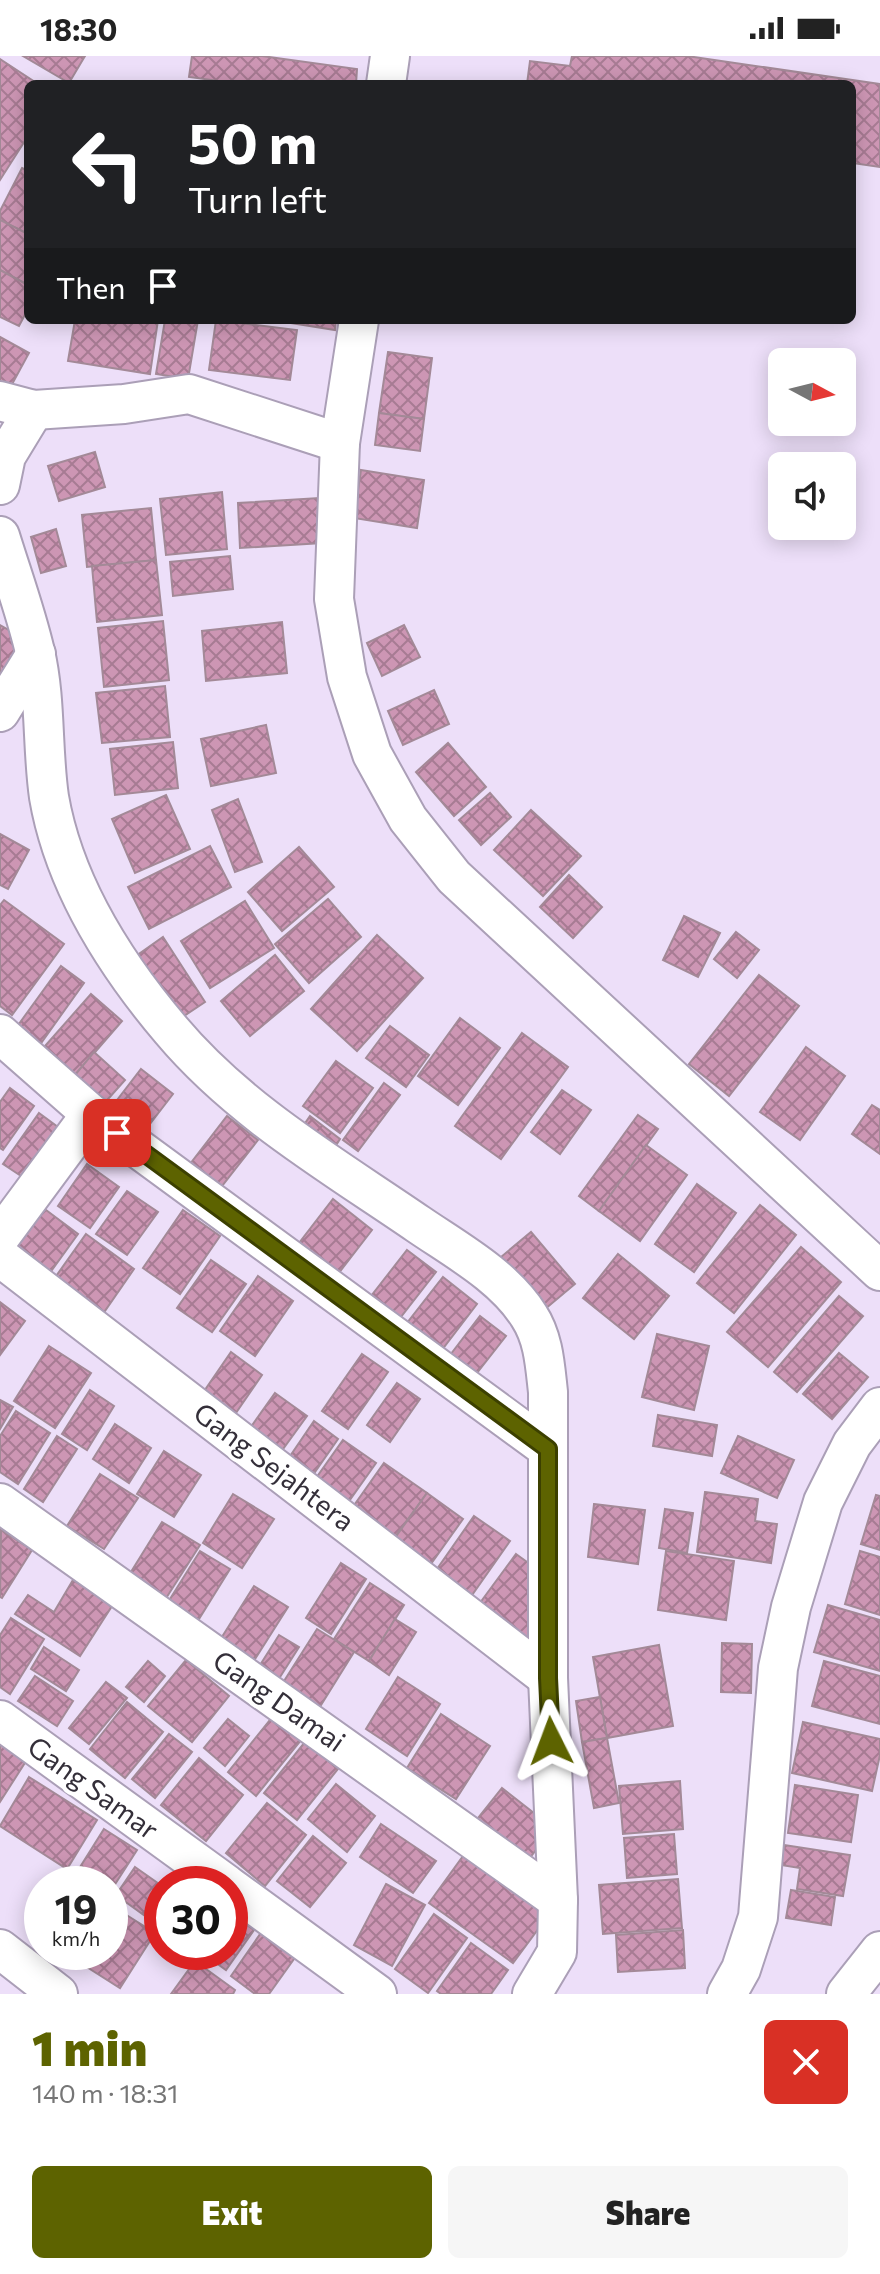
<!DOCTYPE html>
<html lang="en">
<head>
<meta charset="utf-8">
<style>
	body { margin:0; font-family:Commissioner,sans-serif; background:#f6f6f6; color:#222; height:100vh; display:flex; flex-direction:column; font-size:30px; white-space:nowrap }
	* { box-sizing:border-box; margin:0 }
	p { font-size:26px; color:#767676 }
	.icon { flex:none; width:44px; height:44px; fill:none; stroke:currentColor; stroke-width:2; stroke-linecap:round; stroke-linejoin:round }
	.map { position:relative; height:1938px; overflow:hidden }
	.side { display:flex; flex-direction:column; background:#fff; flex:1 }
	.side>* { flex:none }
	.hud { position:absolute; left:24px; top:24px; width:832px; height:244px; border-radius:12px; box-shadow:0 4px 20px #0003; background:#202124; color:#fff; overflow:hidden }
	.needle { width:52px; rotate:97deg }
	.buttons { position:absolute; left:768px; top:292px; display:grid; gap:16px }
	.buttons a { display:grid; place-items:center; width:88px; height:88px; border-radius:12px; background:#fff; box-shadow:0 4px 20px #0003; font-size:40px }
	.speed { position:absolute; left:24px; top:1810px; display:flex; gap:16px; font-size:40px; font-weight:700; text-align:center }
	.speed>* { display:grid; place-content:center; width:104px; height:104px; border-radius:50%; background:#fff; box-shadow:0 4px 20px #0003; line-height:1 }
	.speed small { font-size:20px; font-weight:400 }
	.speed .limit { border:12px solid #d22; background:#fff; color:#111 }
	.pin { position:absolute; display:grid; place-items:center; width:68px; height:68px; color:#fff; margin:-34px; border-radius:16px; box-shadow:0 4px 12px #0006 }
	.me { position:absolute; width:88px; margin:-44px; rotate:357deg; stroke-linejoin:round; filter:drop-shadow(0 0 6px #0008) }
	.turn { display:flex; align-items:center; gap:28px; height:168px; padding:0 32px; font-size:36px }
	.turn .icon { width:104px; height:104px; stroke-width:2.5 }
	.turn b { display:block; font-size:56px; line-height:68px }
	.then { display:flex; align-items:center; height:76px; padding:0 32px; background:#0003; gap:16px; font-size:30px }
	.round { display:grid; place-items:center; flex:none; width:84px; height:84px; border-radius:12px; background:#f6f6f6 }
	.overview { display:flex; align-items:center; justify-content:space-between; height:136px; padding:0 32px }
	h1 { font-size:48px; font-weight:800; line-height:60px; color:#5d6300 }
	.primary-button { display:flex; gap:16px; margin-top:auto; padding:16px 32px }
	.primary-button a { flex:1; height:92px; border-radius:12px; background:#5d6300; color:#fff; font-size:32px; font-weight:800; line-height:92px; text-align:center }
	.primary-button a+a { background:#f6f6f6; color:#222 }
	.status { display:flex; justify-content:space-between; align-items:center; height:56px; padding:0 40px; background:#fff; direction:ltr }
	.status svg { height:22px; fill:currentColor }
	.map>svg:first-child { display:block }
	.building { fill:url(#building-cross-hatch); stroke:#a38997; stroke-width:2 }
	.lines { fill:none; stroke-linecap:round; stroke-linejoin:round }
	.minor-casing { stroke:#ab9fb7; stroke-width:42 }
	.minor { stroke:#fff; stroke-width:38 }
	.route-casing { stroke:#3c4000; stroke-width:20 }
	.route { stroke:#5d6300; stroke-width:14 }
	.labels { text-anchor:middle; stroke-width:8; stroke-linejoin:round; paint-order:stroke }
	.street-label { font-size:28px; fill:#342f39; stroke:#fff }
</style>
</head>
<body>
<div class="status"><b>18:30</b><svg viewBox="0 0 49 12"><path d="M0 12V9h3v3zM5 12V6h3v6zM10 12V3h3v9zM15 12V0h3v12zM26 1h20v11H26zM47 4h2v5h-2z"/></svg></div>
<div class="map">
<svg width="880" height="1938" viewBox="0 0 880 1938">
	<defs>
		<pattern id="building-cross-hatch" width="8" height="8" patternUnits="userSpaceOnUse" patternTransform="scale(2)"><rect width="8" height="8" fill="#cd96b4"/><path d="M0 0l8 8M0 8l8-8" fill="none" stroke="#a77b93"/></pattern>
	</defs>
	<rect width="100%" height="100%" fill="#eddff9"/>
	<g class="building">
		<polygon points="23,0 85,0 69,27"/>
		<polygon points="192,0 262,0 357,13 356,28 241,28 189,21"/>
		<polygon points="572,0 687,0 880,28 880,111 852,107 852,28 527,28 530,5 570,10"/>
		<polygon points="0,3 38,28 28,28 28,80 0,124"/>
		<polygon points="22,112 28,115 28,178 0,164 0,155"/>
		<polygon points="0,164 28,178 28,229 0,214"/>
		<polygon points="0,214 28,229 28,253 19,270 0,261"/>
		<polygon points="75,264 158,264 150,318 68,305"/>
		<polygon points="165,264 198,264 188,323 156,318"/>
		<polygon points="216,264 297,274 290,324 209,314"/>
		<polygon points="272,264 336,264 335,274"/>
		<polygon points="0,281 29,297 10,332 0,327"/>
		<polygon points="388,296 432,302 424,363 379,357"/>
		<polygon points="379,357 424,363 420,395 375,389"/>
		<polygon points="95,396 105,431 59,445 48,410"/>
		<polygon points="361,414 424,424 417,472 354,462"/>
		<polygon points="222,436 227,493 166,499 160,443"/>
		<polygon points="319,442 322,487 240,492 238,447"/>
		<polygon points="151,452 156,504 87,511 82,459"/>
		<polygon points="56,473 66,510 41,517 31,481"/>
		<polygon points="230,500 233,533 173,540 170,506"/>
		<polygon points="156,504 162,559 97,566 92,510"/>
		<polygon points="163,565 169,624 104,631 98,572"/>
		<polygon points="282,566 287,617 206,625 202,575"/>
		<polygon points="0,569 25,583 0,623"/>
		<polygon points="404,569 420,601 382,620 367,587"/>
		<polygon points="165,630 170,681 102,687 96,637"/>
		<polygon points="434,634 449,668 403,689 388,655"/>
		<polygon points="266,669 276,717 211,730 201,683"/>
		<polygon points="173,686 178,732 115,739 110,693"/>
		<polygon points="448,687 486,731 454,760 416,716"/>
		<polygon points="490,737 511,761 481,789 459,764"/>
		<polygon points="166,739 190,793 135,817 112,763"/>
		<polygon points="238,743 262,806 235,816 212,754"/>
		<polygon points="531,754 581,800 543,840 494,794"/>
		<polygon points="0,778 29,794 8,833 0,829"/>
		<polygon points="210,790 231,831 149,873 128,831"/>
		<polygon points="299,791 334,831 282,875 248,836"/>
		<polygon points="569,819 602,851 573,882 540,851"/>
		<polygon points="328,843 361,881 309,927 275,888"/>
		<polygon points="4,844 64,888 12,959 0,950 0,849"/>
		<polygon points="245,845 274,892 210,932 181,885"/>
		<polygon points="684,860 720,877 698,921 663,904"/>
		<polygon points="736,876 759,894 737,922 714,903"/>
		<polygon points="377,879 423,922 357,995 311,953"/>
		<polygon points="163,881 205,946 178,964 136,900"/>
		<polygon points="275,899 304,935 250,980 221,945"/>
		<polygon points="61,910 84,927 39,990 16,972"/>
		<polygon points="759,919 799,950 729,1040 689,1008"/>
		<polygon points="91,938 122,965 70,1025 38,998"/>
		<polygon points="460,962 500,992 458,1049 418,1020"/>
		<polygon points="390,970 429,999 406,1031 366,1002"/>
		<polygon points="522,977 568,1011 501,1103 455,1070"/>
		<polygon points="806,991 845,1020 800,1084 760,1056"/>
		<polygon points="94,996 125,1024 100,1052 70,1025"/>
		<polygon points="336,1005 373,1032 340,1077 303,1050"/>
		<polygon points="141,1013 173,1038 136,1086 104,1061"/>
		<polygon points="384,1027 400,1039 358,1095 343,1084"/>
		<polygon points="10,1032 34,1050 3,1094 0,1092 0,1046"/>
		<polygon points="562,1034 591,1054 560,1098 531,1076"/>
		<polygon points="872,1049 880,1054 880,1098 852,1078"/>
		<polygon points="39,1057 62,1074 27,1124 3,1108"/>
		<polygon points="638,1059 658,1073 599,1155 579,1140"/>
		<polygon points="227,1060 258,1084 211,1144 180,1121"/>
		<polygon points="310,1060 340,1083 328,1102 297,1079"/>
		<polygon points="646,1089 687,1119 640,1185 599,1155"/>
		<polygon points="87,1108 119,1131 90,1172 58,1150"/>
		<polygon points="697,1128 736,1157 694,1216 655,1188"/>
		<polygon points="127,1135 158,1156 127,1199 96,1178"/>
		<polygon points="333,1143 372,1174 328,1231 289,1200"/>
		<polygon points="760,1149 796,1179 734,1257 697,1227"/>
		<polygon points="42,1151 78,1178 44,1225 8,1199"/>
		<polygon points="183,1154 220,1180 180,1238 143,1212"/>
		<polygon points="531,1176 575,1228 539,1258 495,1206"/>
		<polygon points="86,1178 134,1213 98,1265 49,1230"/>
		<polygon points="801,1191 841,1226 768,1311 727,1276"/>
		<polygon points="407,1194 436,1216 393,1271 364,1249"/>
		<polygon points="618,1198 669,1240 634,1283 583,1242"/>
		<polygon points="211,1204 246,1228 212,1276 177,1252"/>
		<polygon points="258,1220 293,1245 255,1300 220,1275"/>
		<polygon points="443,1221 477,1248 438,1299 403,1272"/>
		<polygon points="839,1240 863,1260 797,1336 774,1316"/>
		<polygon points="0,1246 25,1265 0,1299"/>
		<polygon points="480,1260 506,1280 469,1327 444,1307"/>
		<polygon points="657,1278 709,1290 694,1354 642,1341"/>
		<polygon points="49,1290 91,1317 55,1372 14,1345"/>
		<polygon points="231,1296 262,1319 229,1367 198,1344"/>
		<polygon points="839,1297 868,1321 832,1363 803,1338"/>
		<polygon points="362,1298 388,1316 348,1373 322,1355"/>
		<polygon points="397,1327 420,1343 390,1386 367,1369"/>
		<polygon points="90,1334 114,1350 87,1394 62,1378"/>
		<polygon points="275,1337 307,1360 275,1404 243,1382"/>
		<polygon points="0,1344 13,1351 0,1373"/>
		<polygon points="16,1355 50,1377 18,1428 0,1416 0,1380"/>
		<polygon points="658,1359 717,1369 712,1400 653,1390"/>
		<polygon points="314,1365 338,1383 308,1426 284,1409"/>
		<polygon points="115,1368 151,1392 129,1427 93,1403"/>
		<polygon points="57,1380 77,1393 43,1446 24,1433"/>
		<polygon points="738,1380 794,1404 777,1442 721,1417"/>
		<polygon points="343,1384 376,1407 342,1455 309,1432"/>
		<polygon points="164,1395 201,1419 174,1461 137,1438"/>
		<polygon points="384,1407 427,1437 392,1485 350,1455"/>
		<polygon points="100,1418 138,1442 104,1493 67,1470"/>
		<polygon points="705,1436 758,1443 755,1465 777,1468 771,1507 697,1496"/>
		<polygon points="427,1437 463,1463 423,1519 387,1493"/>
		<polygon points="233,1438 274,1463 242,1512 203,1487"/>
		<polygon points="876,1439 880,1440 880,1494 861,1488"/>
		<polygon points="594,1448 645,1454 638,1508 588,1501"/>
		<polygon points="665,1453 693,1457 687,1497 659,1492"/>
		<polygon points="474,1460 510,1485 465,1549 430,1523"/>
		<polygon points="162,1466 200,1489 163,1547 126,1524"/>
		<polygon points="1,1474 32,1494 2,1542 0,1541"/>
		<polygon points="200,1495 230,1513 194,1571 165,1551"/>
		<polygon points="666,1495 734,1505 726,1564 658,1554"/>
		<polygon points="860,1495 880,1501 880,1559 845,1548"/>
		<polygon points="516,1498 545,1519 542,1607 474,1555"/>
		<polygon points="341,1507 366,1523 331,1578 306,1562"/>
		<polygon points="73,1524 112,1550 80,1600 15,1558 28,1539 54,1556"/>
		<polygon points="370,1527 404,1549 369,1605 334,1583"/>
		<polygon points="254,1530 288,1551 248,1614 215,1592"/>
		<polygon points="828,1549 880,1564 880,1615 814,1596"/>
		<polygon points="11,1562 44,1583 10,1638 0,1631 0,1579"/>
		<polygon points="395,1563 416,1576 389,1619 369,1605"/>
		<polygon points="317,1573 354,1596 316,1657 279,1633"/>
		<polygon points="279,1579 299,1591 275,1629 255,1617"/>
		<polygon points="722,1587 752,1588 751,1637 721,1636"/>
		<polygon points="659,1589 673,1670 607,1682 593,1601"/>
		<polygon points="44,1591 79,1614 66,1635 31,1613"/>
		<polygon points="186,1604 229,1640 192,1686 148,1650"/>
		<polygon points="148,1605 165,1620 144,1646 126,1631"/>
		<polygon points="824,1605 880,1620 880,1668 812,1650"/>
		<polygon points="35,1620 73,1645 57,1670 18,1645"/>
		<polygon points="398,1621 440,1648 407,1700 366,1673"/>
		<polygon points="106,1626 127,1642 89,1688 69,1672"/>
		<polygon points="600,1641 607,1682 582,1686 576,1645"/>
		<polygon points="127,1646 163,1676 125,1722 90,1693"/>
		<polygon points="441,1658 490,1690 456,1743 407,1712"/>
		<polygon points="274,1659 302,1683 256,1740 228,1716"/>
		<polygon points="228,1663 249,1680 225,1710 204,1692"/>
		<polygon points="803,1666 880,1683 880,1699 872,1735 792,1717"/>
		<polygon points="169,1678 192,1696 155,1742 132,1723"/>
		<polygon points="607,1682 619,1747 594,1752 582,1686"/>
		<polygon points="0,1684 28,1702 0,1746"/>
		<polygon points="305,1686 338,1713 297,1764 264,1737"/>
		<polygon points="199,1702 243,1739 206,1785 161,1749"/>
		<polygon points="29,1721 97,1764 67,1813 0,1770"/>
		<polygon points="680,1725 683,1773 623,1778 619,1730"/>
		<polygon points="336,1728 375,1760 347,1796 308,1763"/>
		<polygon points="795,1729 858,1739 851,1786 788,1777"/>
		<polygon points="502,1732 553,1772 525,1808 474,1767"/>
		<polygon points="267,1747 306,1779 265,1830 226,1797"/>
		<polygon points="381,1768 436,1805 413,1837 360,1801"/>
		<polygon points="104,1773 137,1794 110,1836 110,1828 97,1828 77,1816"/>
		<polygon points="674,1778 677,1818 627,1822 624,1782"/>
		<polygon points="313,1780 346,1807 310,1851 277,1825"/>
		<polygon points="784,1789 850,1799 843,1840 797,1833 800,1812 781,1809"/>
		<polygon points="466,1796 550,1857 513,1907 429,1847"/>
		<polygon points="135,1811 162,1830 162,1842 148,1862 116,1839"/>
		<polygon points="678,1823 682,1872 603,1878 599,1829"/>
		<polygon points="386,1828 425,1849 392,1910 354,1889"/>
		<polygon points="791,1834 835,1841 831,1869 786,1862"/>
		<polygon points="117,1853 155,1877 120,1932 82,1908 89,1896 110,1896 110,1863"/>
		<polygon points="230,1857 254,1874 226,1914 201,1896 230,1896"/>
		<polygon points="434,1858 467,1882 428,1937 395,1913"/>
		<polygon points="265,1871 299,1896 269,1938 255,1938 231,1920"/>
		<polygon points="683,1874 685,1912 618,1916 616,1879"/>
		<polygon points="471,1887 508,1914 491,1938 441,1938 437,1935"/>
		<polygon points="195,1905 235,1934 233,1938 171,1938"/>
	</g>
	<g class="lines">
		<defs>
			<g id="minor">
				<polyline points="386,28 390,0"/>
				<polyline points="359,264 340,387 334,543 347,621 372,698 408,763 454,821 880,1215"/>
				<polyline points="0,345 34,354 124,348 189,338 340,387"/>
				<polyline points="0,429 6,400 34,354"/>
				<path d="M0 480C12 519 26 557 35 596 46 643 42 693 49 741 64 828 115 908 171 974 239 1055 332 1109 418 1168 456 1194 504 1220 529 1260 544 1283 545 1310 548 1336V1622L558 1844 557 1896 532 1938"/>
				<polyline points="0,656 36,598"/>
				<polyline points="0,978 91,1058 548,1393"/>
				<polyline points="0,1181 91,1058"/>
				<polyline points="0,1201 548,1622"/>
				<polyline points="0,1447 558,1844"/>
				<polyline points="0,1664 226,1828"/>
				<polyline points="230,1831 377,1938"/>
				<polyline points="0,1893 58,1938"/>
				<polyline points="727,1938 741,1913 758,1861 778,1612 791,1551 823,1446 852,1388 880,1351"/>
				<polyline points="846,1938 880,1895"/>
			</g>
		</defs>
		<use href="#minor" class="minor-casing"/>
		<use href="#minor" class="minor"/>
	</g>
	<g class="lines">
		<defs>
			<polyline id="route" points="117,1077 548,1393 548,1622 551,1685"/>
		</defs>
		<use href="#route" class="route-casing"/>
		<use href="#route" class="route"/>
	</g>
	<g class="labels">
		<g class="street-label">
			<text transform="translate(274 1411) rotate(37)" y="10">Gang Sejahtera</text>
			<text transform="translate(279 1645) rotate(35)" y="10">Gang Damai</text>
			<text transform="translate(93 1732) rotate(36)" y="10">Gang Samar</text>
		</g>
	</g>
</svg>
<div class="buttons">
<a><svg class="needle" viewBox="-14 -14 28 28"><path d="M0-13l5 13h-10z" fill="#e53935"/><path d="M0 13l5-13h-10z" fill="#767676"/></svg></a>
<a><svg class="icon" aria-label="sound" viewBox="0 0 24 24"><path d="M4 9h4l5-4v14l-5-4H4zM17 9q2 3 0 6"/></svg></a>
</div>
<div class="speed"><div>19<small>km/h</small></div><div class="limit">30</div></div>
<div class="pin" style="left:117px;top:1077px;background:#d93025"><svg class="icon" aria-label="arrive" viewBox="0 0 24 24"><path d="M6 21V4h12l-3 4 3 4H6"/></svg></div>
<svg class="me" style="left:551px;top:1685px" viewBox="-20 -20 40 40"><path d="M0-17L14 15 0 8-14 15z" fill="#5d6300" stroke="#fff" stroke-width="4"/></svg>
<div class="hud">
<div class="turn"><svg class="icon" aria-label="left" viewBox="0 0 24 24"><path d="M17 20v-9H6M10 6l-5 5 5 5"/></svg><div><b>50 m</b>Turn left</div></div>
<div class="then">Then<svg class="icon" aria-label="arrive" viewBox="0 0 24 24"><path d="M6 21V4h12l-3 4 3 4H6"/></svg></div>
</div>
</div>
<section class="side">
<div class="overview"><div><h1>1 min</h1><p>140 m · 18:31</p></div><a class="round" style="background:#d93025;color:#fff"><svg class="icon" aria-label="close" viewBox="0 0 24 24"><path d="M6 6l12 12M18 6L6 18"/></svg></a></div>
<div class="primary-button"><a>Exit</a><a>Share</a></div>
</section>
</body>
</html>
